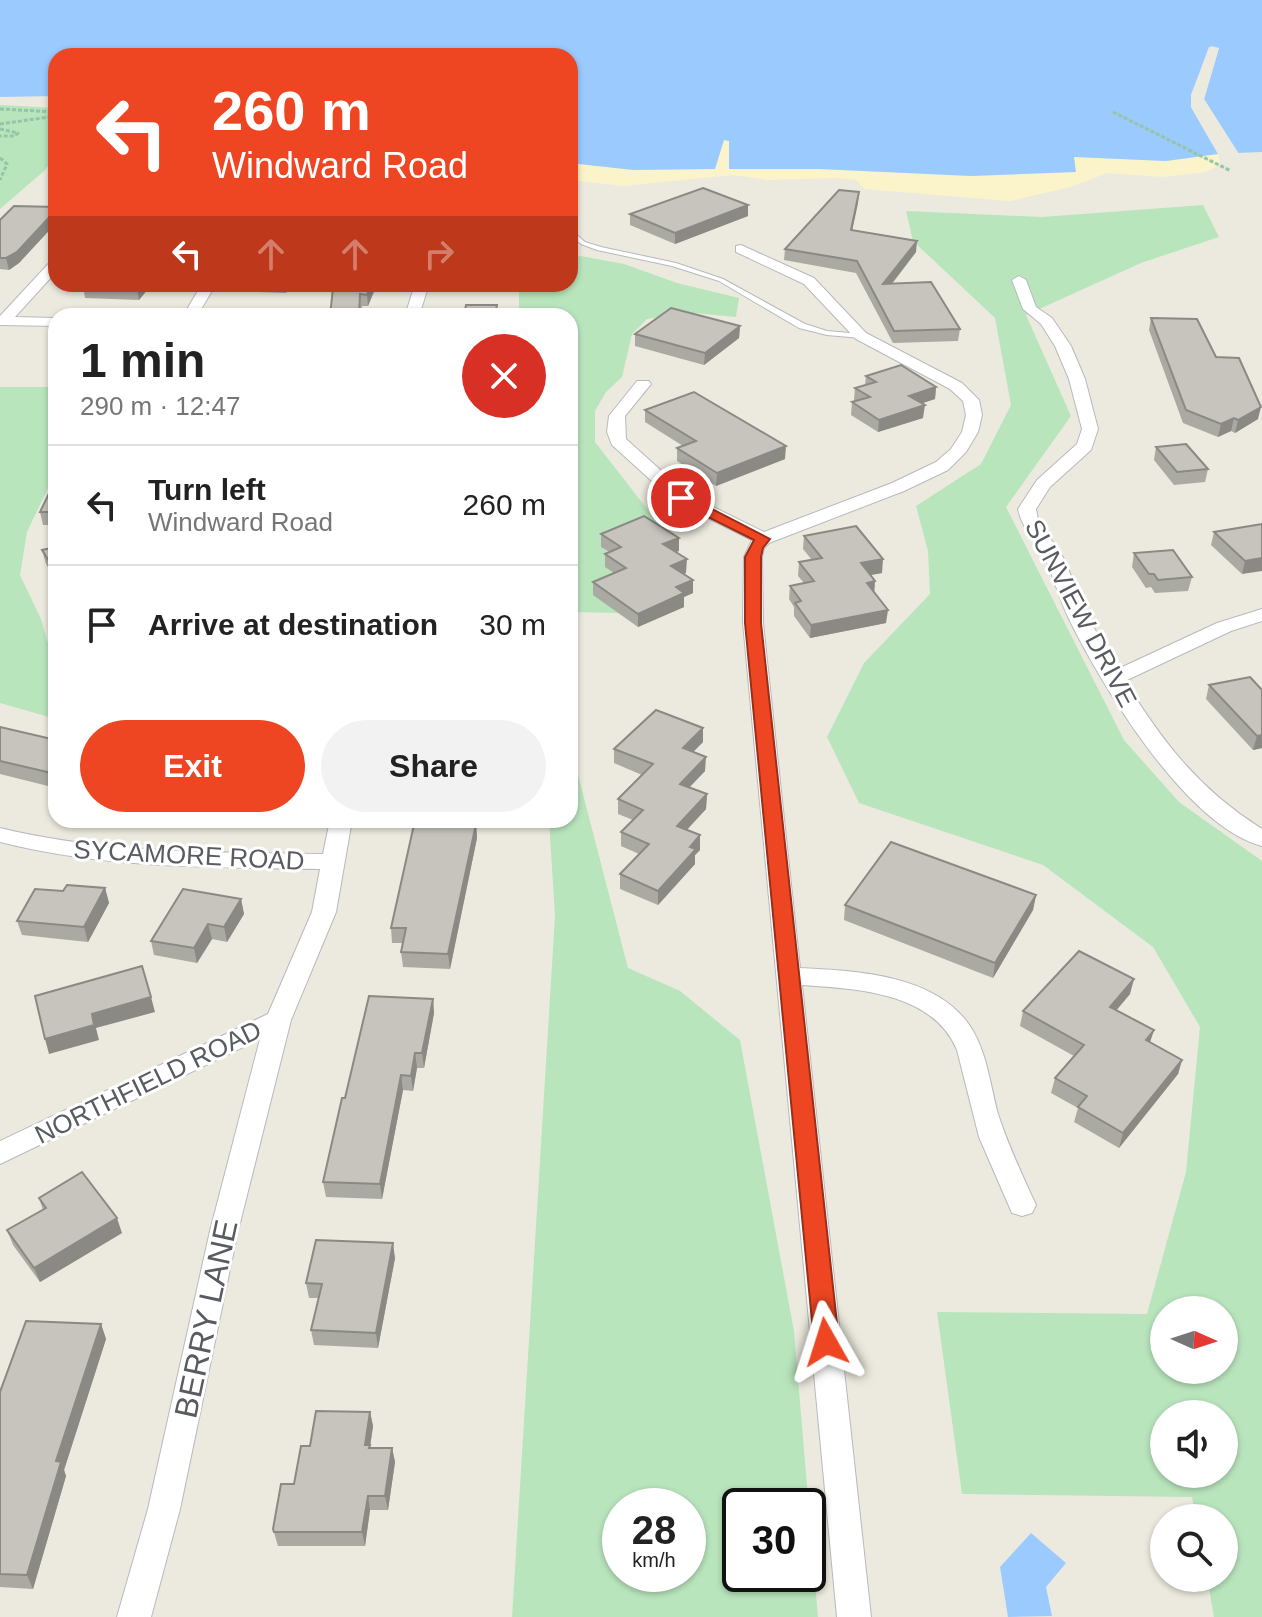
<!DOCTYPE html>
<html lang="en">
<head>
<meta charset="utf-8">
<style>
	body { margin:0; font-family:Helvetica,sans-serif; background:#f2f2f2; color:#222; height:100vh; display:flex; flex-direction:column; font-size:30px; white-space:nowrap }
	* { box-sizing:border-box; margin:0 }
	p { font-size:26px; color:#767676 }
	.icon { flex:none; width:44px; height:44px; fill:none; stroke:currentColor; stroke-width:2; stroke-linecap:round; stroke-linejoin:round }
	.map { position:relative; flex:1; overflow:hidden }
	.details { position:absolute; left:48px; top:308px; width:530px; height:520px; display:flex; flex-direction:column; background:#fff; border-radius:24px; box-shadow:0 2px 6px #0004 }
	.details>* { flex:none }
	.guide { position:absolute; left:48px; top:48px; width:530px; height:244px; border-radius:24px; box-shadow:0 2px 6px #0004; background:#ee4622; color:#fff; overflow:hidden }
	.needle { width:52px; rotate:93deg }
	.fabs { position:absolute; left:1150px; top:1296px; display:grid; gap:16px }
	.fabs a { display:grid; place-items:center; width:88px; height:88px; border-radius:50%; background:#fff; box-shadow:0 2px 6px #0004; font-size:40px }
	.speed { position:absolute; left:602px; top:1488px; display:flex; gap:16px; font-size:40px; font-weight:700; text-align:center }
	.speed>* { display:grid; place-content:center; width:104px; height:104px; border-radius:50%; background:#fff; box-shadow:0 2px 6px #0004; line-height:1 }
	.speed small { font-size:20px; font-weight:400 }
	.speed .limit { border:4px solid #111; border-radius:12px; background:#fff; color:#111 }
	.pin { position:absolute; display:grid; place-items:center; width:68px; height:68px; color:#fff; margin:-34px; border:4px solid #fff; border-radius:50%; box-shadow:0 2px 8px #0007 }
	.me { position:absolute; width:88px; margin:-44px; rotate:354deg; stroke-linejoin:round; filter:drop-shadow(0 0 6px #0008) }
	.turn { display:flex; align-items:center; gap:28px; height:168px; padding:0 32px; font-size:36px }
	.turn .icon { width:104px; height:104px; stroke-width:2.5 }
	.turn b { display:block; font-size:56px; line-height:68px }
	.lanes { display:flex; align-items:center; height:76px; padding:0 32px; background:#0003; justify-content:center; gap:40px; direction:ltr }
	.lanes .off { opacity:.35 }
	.round { display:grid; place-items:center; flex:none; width:84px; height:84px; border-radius:42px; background:#f2f2f2 }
	.head { display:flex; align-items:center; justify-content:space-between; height:136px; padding:0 32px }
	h1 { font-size:48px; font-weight:600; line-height:60px }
	.cta { display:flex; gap:16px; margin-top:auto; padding:16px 32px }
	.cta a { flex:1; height:92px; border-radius:48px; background:#ee4622; color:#fff; font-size:32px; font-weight:600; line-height:92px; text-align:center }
	.cta a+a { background:#f2f2f2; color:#222 }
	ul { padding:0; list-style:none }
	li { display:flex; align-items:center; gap:24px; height:120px; padding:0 32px; border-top:2px solid #e0e0e0 }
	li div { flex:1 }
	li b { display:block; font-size:30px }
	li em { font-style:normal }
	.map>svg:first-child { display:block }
	.green { fill:#b9e5bd; fill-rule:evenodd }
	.sand { fill:#fbf4ca }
	.water { fill:#9bcaff }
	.pier { fill:#eceade }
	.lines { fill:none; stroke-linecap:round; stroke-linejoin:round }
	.service-casing { stroke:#b7b9be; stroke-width:2 }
	.minor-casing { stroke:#b7b9be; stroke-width:2 }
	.path { stroke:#92c6a6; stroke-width:3; stroke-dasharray:4 2; stroke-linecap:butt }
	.service { fill:#fff; fill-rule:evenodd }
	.minor { fill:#fff; fill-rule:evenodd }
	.wall { fill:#aaa9a2 }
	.shaded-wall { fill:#8b8984 }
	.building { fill:#c6c4bc; stroke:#8b8984; stroke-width:2 }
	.route { fill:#ee4622; stroke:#9b2e16; stroke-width:2 }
	.labels { text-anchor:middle; stroke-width:6; stroke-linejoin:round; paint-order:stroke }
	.street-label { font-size:26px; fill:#585b60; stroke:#fff }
	.near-street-label { font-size:32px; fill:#585b60; stroke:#fff }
</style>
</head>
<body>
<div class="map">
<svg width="1262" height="1617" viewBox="0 0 1262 1617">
	<rect width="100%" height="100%" fill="#eceade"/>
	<g class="green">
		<polygon points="0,105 56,108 56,156 44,171 0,209"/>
		<path d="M1203 205 1219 237 1141 263 1026 315 1071 416 1006 507 1124 740 1179 802 1262 861V1617H1214L1207 1578H1224V1518H1196L1192 1497 962 1494 937 1312 1147 1314 1186 1172 1200 1027 1153 947 1043 865 859 803 827 737 864 663 930 594 928 551 916 506 981 464 1011 405 995 318 913 241 906 211 1042 217ZM1164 1310H1224V1370H1164ZM1164 1414H1224V1474H1164Z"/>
		<polygon points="570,254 624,264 677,283 739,298 736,317 694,313 647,319 632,334 622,377 606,392 595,411 595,442 658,523 601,547 621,561 626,581 618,613 570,612 570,316 519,316 519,284 570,284"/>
		<polygon points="0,387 56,387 56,471 27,532 20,575 41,619 51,654 56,657 56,719 0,703"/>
		<path d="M570 744 628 968 680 991 740 1040 794 1331 818 1617H512L555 916 549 820H570ZM688 1506V1574H620V1506ZM808 1506V1574H740V1506Z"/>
	</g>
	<polygon class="sand" points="724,140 729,141 729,169 819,169 971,176 1075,172 1074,157 1166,161 1218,154 1220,165 1206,172 1164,177 1107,173 1071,187 1010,201 865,189 856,180 836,178 768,180 732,175 623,186 570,180 570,163 633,170 715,169"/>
	<g class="water">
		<polygon points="0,0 1262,0 1262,152 1237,153 1204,99 1219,48 1211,46 1191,95 1191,107 1218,154 1166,161 1074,157 1076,172 971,176 819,169 729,169 729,141 724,140 715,169 633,170 570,163 570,56 56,56 56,96 0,97"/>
		<polygon points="1031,1533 1066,1563 1046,1587 1052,1616 1008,1617 1000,1567"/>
	</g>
	<polygon class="pier" points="1209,47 1219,48 1204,99 1241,157 1234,155 1200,100 1214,50 1195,96 1195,106 1222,152 1220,157 1191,107 1191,95"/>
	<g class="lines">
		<defs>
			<polygon id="service" points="570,229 585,242 601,247 676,263 723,279 805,324 827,331 861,334 865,336 861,338 827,335 799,328 719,281 672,266 597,250 581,244 570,235"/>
			<g id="minor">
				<path d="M741 245 814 278 866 333 962 383 979 400 982 415 978 432 966 452 948 470 904 491 769 543 764 548 762 557 763 623 800 968C856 971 935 974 970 1026 987 1052 990 1084 998 1114 1008 1145 1022 1175 1036 1205L1032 1213 1022 1216 1012 1213 979 1137 957 1050C933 992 857 989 802 985L871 1617H837L743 623 744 557 752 540 675 502 612 445 607 432 609 416 637 381H649L651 384 625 416 626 439 687 494 764 532 892 483 936 462 951 449 962 432 966 415 963 401 950 389 856 339 804 284 736 252V246Z"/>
				<polygon points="56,260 56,272 15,317 56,318 56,326 0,325 0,316 51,261"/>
				<path d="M1019 276 1026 280 1036 307 1052 318 1071 346 1085 379 1098 429 1091 450 1050 487 1036 509 1038 520 1064 559 1088 618 1118 669 1217 623 1262 609V621L1231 631 1125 681C1164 744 1199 789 1262 829V846C1186 826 1102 686 1069 619 1060 601 1055 581 1047 562 1039 543 1022 530 1018 509L1037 480 1077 444 1082 429 1069 379 1055 346 1041 324 1023 309 1012 280Z"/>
				<polygon points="202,284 216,284 197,316 183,316"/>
				<polygon points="415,284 429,284 419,316 405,316"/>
				<path d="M330 820H352L336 912 291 1020 238 1231 180 1509 151 1617H117L148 1509 210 1231 260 1039 0 1164V1141L268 1014 312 912 320 869C212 867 106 869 0 842V828C107 854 214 852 323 854Z"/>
			</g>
		</defs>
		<use href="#service" class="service-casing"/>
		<use href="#minor" class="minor-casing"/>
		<g class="path">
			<polyline points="0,109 56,112"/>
			<polyline points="1113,112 1231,171"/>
			<polyline points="0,124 56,116"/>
			<polyline points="0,129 18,133 15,136 0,136"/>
			<polyline points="0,158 7,164 0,180"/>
		</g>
		<use href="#service" class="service"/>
		<use href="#minor" class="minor"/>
	</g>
	<g class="wall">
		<polygon points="859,192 852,230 916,252 892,284 960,329 958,341 893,343 856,273 784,260 785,249"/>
		<polygon points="56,207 56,223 19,263 9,270 0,269 0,220"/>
		<polygon points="630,214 748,216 675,244 630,225"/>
		<polygon points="152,284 139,300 85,298 83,286"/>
		<polygon points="257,284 291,284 286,293 258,292"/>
		<polygon points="377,284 368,306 362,306 361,316 330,316"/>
		<polygon points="487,284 511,284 510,288 487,288"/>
		<polygon points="1151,318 1216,357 1258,419 1235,433 1231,431 1218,437 1183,423 1149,330"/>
		<polygon points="740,326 739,338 704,365 635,346 635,334"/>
		<polygon points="866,376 936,387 935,399 922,403 923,418 878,432 851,415 852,402 856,401 854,400 855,388 865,385"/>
		<polygon points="645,410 785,459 716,486 677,461 677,448 683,446 645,422"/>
		<polygon points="1156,447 1208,469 1205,482 1174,485 1154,460"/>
		<polygon points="56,479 56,525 43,525 40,512"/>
		<polygon points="1262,524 1242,574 1211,545 1214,532"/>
		<polygon points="601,534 679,551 676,552 686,573 684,574 693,580 693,593 684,597 684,607 638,627 593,595 593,582 614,573 605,567 605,554 609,552 601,547"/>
		<polygon points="804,536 882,573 870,575 875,581 874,592 886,623 810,638 794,616 794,607 789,599 790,586 804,583 798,576 799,562 812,560 803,549"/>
		<polygon points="56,547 56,580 46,564 42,550"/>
		<polygon points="1134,553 1192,577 1188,591 1155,593 1151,587 1146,588 1132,567"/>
		<polygon points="1209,685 1262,690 1262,748 1253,750 1206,699"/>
		<polygon points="0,727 56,740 56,788 0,774"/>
		<polygon points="703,742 693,752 705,771 689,788 707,794 706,809 687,830 700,850 695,855 695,864 658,905 620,889 620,874 639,854 621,846 621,832 633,820 618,814 618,799 642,775 614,763 614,749"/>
		<polygon points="474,820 473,824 476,824 477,838 450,969 403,967 401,952 403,943 392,943 391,928"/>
		<polygon points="105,888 109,903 88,942 22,935 17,921 63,891"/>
		<polygon points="1036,895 1033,910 993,978 844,920 845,905"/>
		<polygon points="241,899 244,914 227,942 212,939 197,963 154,955 151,941"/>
		<polygon points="1130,994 1116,1011 1154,1030 1150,1042 1182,1060 1178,1074 1119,1148 1074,1122 1078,1108 1051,1093 1055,1078 1074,1056 1020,1026 1023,1011"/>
		<polygon points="433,999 434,1013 424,1068 417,1068 413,1091 403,1090 382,1199 326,1197 323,1182"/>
		<polygon points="39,1198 122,1233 40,1282 13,1245 7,1230 43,1210"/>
		<polygon points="395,1258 378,1348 314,1345 311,1330 319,1298 309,1298 306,1283"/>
		<polygon points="101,1324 106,1339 64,1470 66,1476 33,1589 0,1587 0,1392"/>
		<polygon points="370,1412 373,1426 370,1448 392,1448 395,1462 388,1510 370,1510 365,1546 278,1546 273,1529 294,1484 310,1446"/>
	</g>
	<g class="shaded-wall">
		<polygon points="859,192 858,203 850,241 851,230"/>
		<polygon points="748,205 748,216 675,244 675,233"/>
		<polygon points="56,210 56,223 19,263 9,270 6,258"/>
		<polygon points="917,241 916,252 882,296 883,284"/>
		<polygon points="140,284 152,284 139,300 137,289"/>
		<polygon points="285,284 291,284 286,293"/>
		<polygon points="371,284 377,284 368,306 367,295"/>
		<polygon points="740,326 739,338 704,365 705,353"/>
		<polygon points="936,387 935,399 908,408 909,396"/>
		<polygon points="925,405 923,418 878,432 879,420"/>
		<polygon points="1261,407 1258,419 1235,433 1238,420"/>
		<polygon points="1234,418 1231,431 1218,437 1221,424"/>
		<polygon points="786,446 785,459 716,486 717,473"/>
		<polygon points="679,538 679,551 663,557 663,544"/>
		<polygon points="1262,558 1262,571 1242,574 1245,561"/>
		<polygon points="687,559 686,573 671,579 671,566"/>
		<polygon points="883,559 882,573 860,577 861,563"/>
		<polygon points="693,580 693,593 684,597 684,607 638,627 638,614 676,587"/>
		<polygon points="875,581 874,595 867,583"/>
		<polygon points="888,610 886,623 810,638 811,625"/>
		<polygon points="703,728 703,742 683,762 683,748"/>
		<polygon points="1262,735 1262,748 1253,750 1257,736"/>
		<polygon points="706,757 705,771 679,798 680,784"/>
		<polygon points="707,794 706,809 677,840 677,826"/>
		<polygon points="476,824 477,838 450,969 448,954"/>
		<polygon points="700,835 700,850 695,855 695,864 658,905 658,891 690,847"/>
		<polygon points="105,888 109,903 88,942 84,927"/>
		<polygon points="1036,895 1033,910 993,978 995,963"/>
		<polygon points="241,899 244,914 227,942 224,927"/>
		<polygon points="208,924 212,939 197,963 194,948"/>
		<polygon points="1134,979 1130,994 1106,1022 1110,1007"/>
		<polygon points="151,997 155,1012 96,1028 99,1040 49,1054 45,1039 92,1014"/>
		<polygon points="433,999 434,1013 424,1068 422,1053"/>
		<polygon points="1154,1030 1149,1045 1146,1040"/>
		<polygon points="415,1053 417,1068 413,1091 411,1076"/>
		<polygon points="1182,1060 1178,1074 1119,1148 1123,1133"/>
		<polygon points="401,1075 403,1090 382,1199 380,1184"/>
		<polygon points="117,1218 122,1233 40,1282 34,1268"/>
		<polygon points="393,1243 395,1258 378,1348 376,1333"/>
		<polygon points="101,1324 106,1339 64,1470 66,1476 33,1589 27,1575 56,1461"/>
		<polygon points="370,1412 373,1426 370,1446 372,1459 365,1445"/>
		<polygon points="392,1448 395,1462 388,1510 385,1496"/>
		<polygon points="368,1496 370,1510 365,1546 362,1532"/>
	</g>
	<g class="building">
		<polygon points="703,188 748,205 675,233 630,214"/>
		<polygon points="839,190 859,192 851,230 917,241 883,284 931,282 960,329 894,331 857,261 785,249"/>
		<polygon points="14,206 56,207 56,210 17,252 6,258 0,258 0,220"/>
		<polygon points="84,284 140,284 137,289 83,286"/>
		<polygon points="334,284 371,284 367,295 360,294 359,316 330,316 333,288"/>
		<polygon points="466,305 497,305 495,316 464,316"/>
		<polygon points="671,308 740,326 705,353 635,334"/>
		<polygon points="1151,318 1197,319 1216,357 1239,358 1261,407 1238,420 1234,418 1221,424 1186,410"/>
		<polygon points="901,365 936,387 909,396 925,405 879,420 852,402 870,397 855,388 876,382 866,376"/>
		<polygon points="694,392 786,446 717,473 677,448 696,441 645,410"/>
		<polygon points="1186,444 1208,469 1177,472 1156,447"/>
		<polygon points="56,479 56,512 40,512"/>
		<polygon points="644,516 679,538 663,544 687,559 671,566 693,580 676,587 684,593 638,614 593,582 626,568 605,554 621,547 601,534"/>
		<polygon points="1262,524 1262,558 1245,561 1214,532"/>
		<polygon points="856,526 883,559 861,563 875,581 867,583 888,610 811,625 795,603 801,601 790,586 814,581 799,562 822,558 804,536"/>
		<polygon points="56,547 56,572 42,550"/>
		<polygon points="1173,550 1192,577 1158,580 1154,574 1149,574 1134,553"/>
		<polygon points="1250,677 1262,690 1262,735 1257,736 1209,685"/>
		<polygon points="656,710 703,728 683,748 706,757 680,784 707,794 677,826 700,835 690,847 696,849 658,891 620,874 649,844 621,832 643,810 618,799 653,764 614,749"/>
		<polygon points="0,727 56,740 56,774 0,761"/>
		<polygon points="415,820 471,820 470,824 476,824 448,954 401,952 406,928 391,928"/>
		<polygon points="891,842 1036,895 995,963 845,905"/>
		<polygon points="67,885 105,888 84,927 17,921 35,889 63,891"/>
		<polygon points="183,889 241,899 224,927 208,924 194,948 151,941"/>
		<polygon points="1079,951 1134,979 1110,1007 1154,1030 1146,1040 1182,1060 1123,1133 1078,1107 1087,1096 1055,1078 1084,1045 1023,1011"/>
		<polygon points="142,966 151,997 92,1014 94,1025 45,1039 35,996"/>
		<polygon points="369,996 433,999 422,1053 415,1053 411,1076 401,1075 380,1184 323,1182 342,1098 345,1098"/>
		<polygon points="82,1172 117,1218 34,1268 7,1230 46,1208 39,1198"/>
		<polygon points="316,1240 393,1243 376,1333 311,1330 322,1284 306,1283"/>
		<polygon points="26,1321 101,1324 56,1461 61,1462 27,1575 0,1574 0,1392"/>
		<polygon points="316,1411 370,1412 365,1445 370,1445 369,1448 392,1448 385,1496 368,1496 362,1532 274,1532 273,1529 281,1484 294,1484 301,1446 310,1446"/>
	</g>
	<polygon class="route" points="681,493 770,539 763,548 761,557 761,623 839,1342 835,1350 826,1353 818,1350 814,1342 745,623 745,557 754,540 676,501 674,498"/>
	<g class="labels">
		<g class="street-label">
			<text transform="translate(1081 613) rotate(62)" y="9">SUNVIEW DRIVE</text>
			<text transform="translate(189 855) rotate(3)" y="9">SYCAMORE ROAD</text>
			<text transform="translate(148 1082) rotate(-26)" y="9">NORTHFIELD ROAD</text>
		</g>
		<g class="near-street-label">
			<text transform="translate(206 1319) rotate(-78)" y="11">BERRY LANE</text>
		</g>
	</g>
</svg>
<div class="fabs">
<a><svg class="needle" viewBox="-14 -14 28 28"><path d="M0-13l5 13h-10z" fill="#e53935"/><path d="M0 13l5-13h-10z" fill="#767676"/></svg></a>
<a><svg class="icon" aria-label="sound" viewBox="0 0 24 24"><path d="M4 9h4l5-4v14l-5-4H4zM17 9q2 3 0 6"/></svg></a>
<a><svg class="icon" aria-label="search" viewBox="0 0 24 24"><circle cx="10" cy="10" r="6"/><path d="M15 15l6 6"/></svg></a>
</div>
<div class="speed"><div>28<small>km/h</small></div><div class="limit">30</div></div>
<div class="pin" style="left:681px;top:498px;background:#d93025"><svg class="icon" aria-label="arrive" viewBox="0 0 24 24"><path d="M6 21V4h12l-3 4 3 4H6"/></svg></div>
<svg class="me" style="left:826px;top:1342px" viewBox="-20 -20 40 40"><path d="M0-17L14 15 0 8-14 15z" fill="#ee4622" stroke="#fff" stroke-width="4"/></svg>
<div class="guide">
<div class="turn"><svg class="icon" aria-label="left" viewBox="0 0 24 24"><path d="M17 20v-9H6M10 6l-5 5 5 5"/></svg><div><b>260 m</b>Windward Road</div></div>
<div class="lanes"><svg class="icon" aria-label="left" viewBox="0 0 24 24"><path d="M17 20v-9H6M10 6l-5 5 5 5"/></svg><svg class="icon off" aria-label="ahead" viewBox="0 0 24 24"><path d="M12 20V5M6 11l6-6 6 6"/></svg><svg class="icon off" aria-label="ahead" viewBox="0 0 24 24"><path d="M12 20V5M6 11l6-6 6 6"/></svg><svg class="icon off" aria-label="right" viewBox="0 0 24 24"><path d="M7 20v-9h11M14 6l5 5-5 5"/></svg></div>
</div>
<section class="details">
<div class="head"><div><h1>1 min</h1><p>290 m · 12:47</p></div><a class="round" style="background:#d93025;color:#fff"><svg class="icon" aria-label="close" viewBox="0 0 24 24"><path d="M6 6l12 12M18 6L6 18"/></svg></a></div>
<ul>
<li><svg class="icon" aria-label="left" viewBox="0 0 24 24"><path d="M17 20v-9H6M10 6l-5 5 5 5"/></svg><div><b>Turn left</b><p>Windward Road</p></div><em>260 m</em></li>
<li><svg class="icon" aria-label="arrive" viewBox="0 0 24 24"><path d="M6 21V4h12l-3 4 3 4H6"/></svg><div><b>Arrive at destination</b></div><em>30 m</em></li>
</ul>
<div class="cta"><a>Exit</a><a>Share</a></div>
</section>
</div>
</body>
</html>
